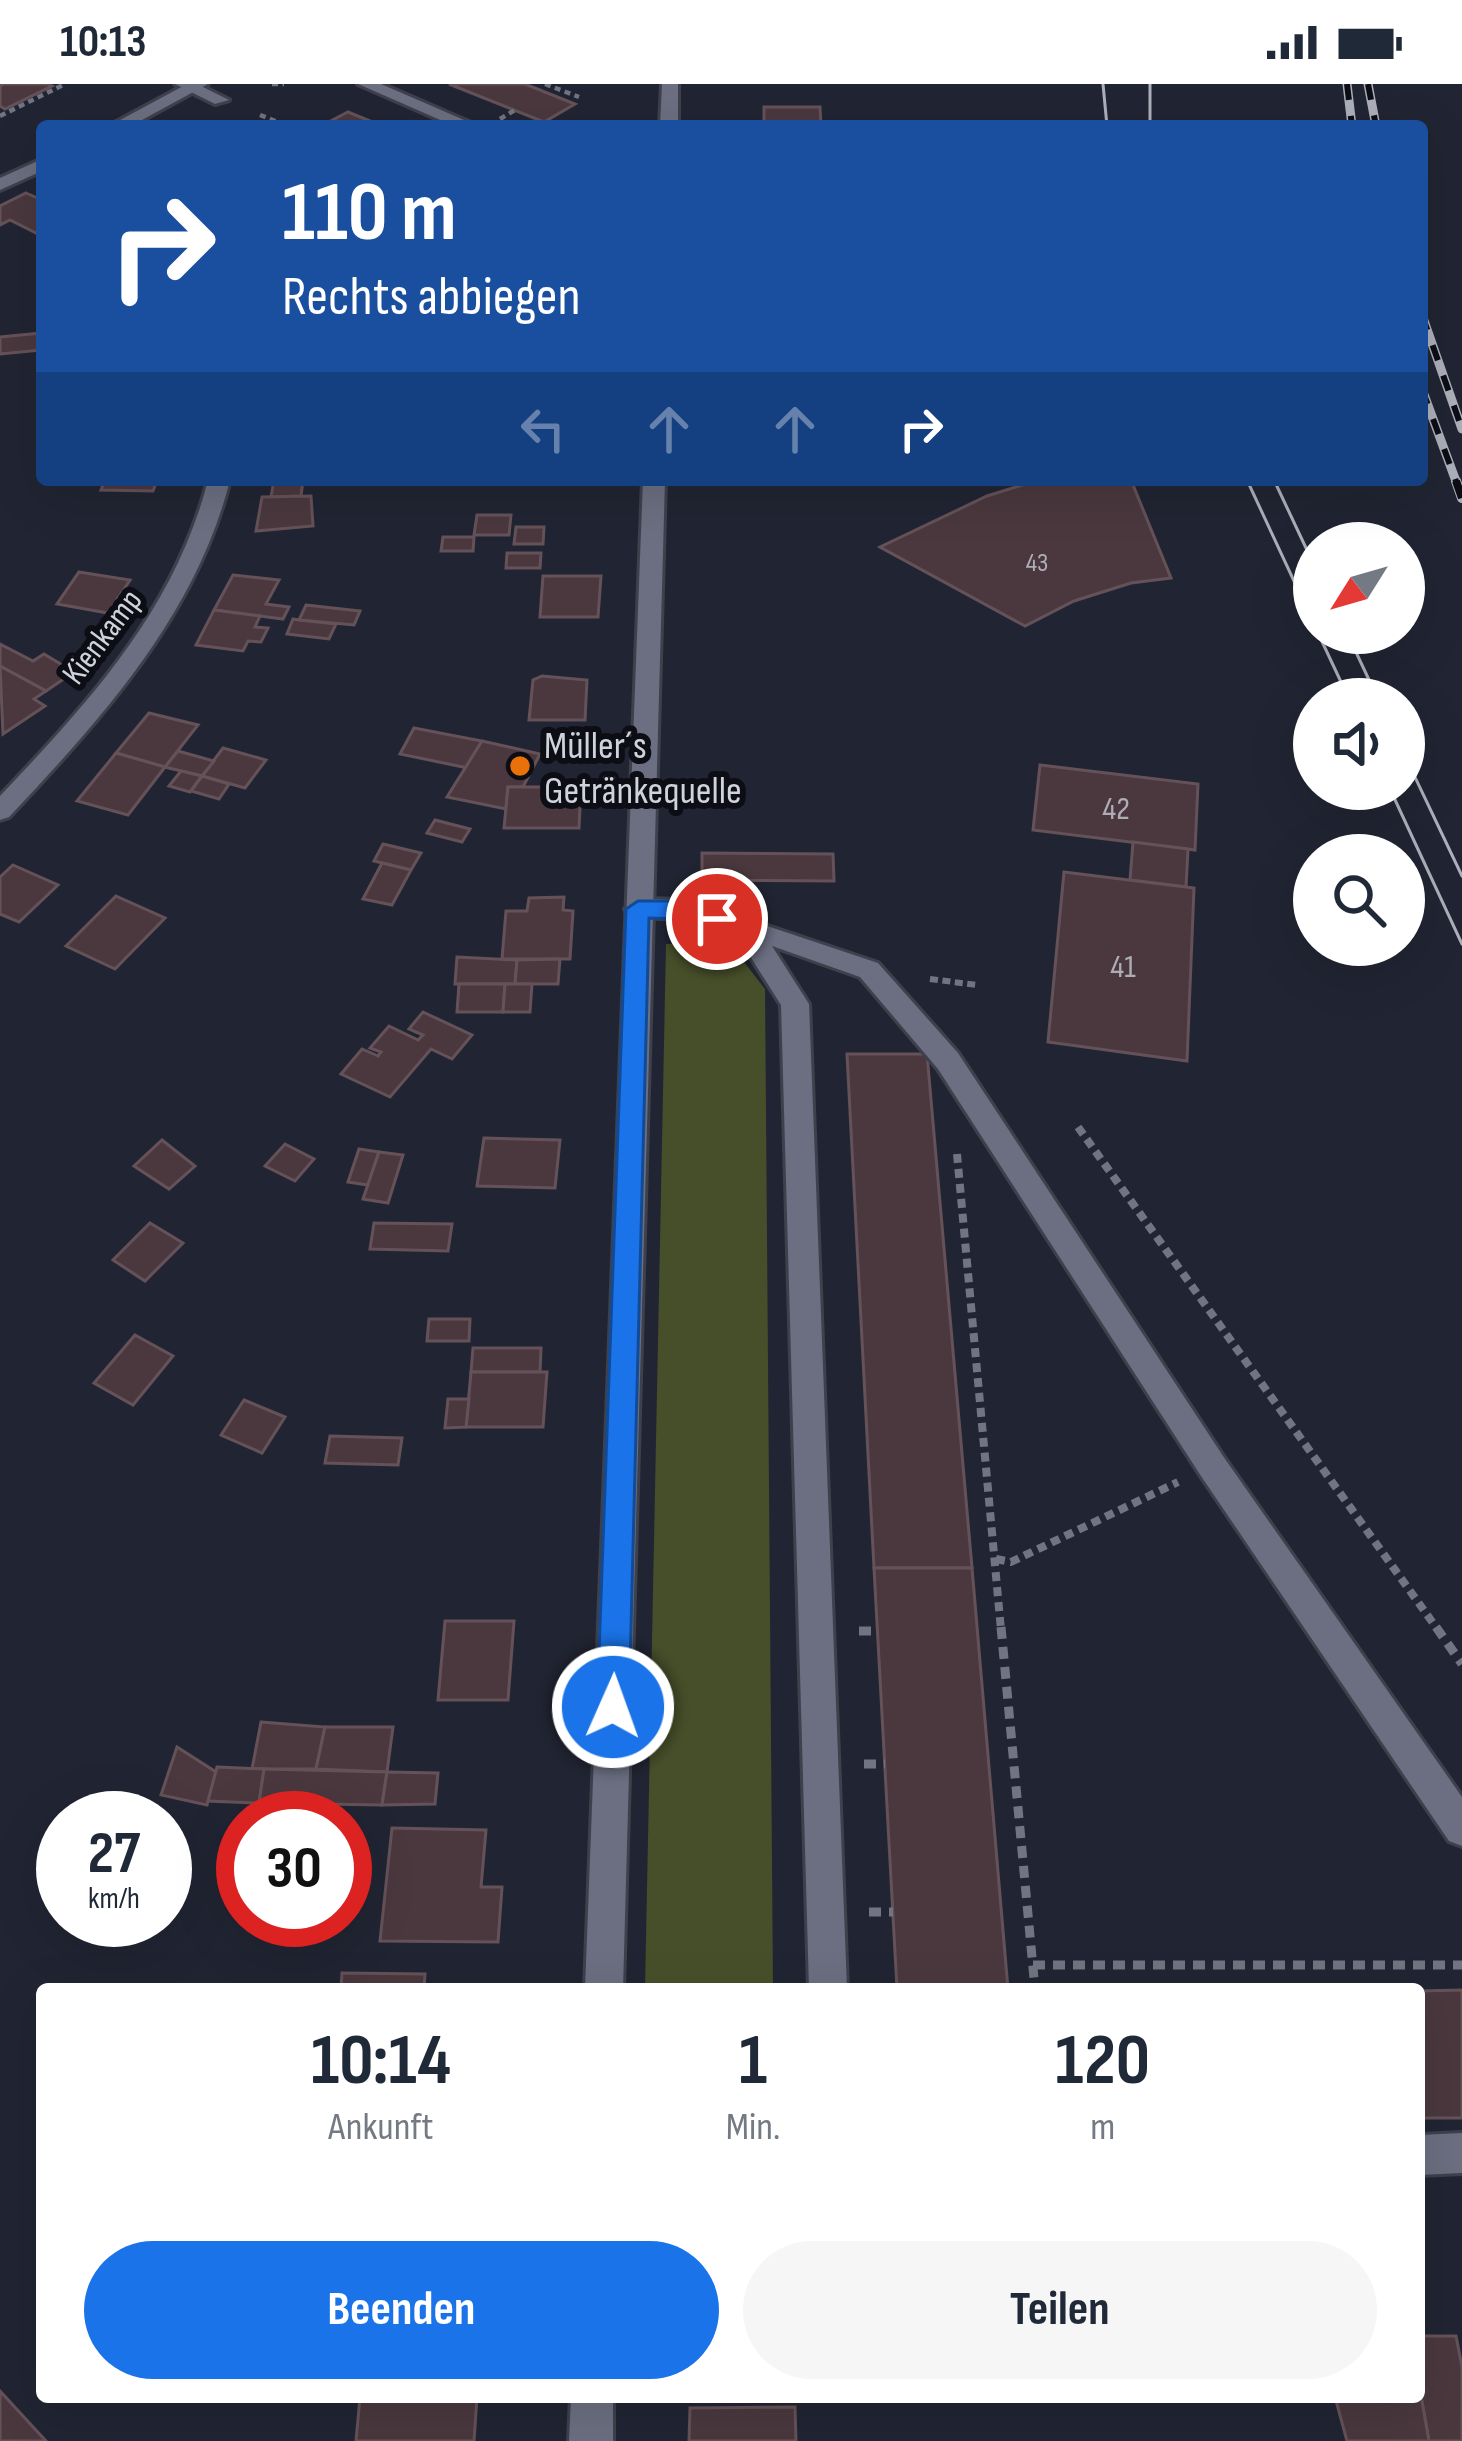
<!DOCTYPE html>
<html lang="de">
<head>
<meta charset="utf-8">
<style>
	body { margin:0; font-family:"Sofia Sans Condensed",sans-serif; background:#f6f6f7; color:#1f2937; height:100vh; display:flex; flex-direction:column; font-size:45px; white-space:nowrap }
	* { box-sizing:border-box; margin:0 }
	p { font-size:39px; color:#747a83 }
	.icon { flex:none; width:66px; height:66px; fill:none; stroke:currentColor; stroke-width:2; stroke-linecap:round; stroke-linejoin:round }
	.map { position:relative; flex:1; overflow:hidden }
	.side { position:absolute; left:36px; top:1899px; width:1389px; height:420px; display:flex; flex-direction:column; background:#fff; border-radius:12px; box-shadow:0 12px 48px #0002 }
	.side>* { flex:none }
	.guide { position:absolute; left:36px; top:36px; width:1392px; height:366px; border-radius:12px; box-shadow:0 12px 48px #0002; background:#1a4fa0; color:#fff; overflow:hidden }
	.needle { width:78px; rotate:233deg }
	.controls { position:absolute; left:1293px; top:438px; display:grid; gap:24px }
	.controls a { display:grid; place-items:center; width:132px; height:132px; border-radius:50%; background:#fff; box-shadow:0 12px 48px #0002; font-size:60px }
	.speed { position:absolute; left:36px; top:1707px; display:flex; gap:24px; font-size:60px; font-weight:700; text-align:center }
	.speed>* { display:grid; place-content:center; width:156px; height:156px; border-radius:50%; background:#fff; box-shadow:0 12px 48px #0002; line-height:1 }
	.speed small { font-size:30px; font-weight:400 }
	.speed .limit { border:18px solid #d22; background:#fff; color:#111 }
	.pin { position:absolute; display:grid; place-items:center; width:102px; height:102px; color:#fff; margin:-51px; border:6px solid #fff; border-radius:50%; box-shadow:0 3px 12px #0007 }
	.me { position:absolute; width:132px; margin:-66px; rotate:2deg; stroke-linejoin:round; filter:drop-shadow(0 0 9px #0008) }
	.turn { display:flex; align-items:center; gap:42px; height:252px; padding:0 48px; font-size:54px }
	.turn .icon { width:156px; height:156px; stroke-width:2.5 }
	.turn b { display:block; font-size:84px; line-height:102px }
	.lanes { display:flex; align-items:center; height:114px; padding:0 48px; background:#0003; justify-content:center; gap:60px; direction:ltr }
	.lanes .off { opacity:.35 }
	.eta { display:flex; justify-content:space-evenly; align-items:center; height:204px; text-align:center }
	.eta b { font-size:72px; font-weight:700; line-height:84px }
	.cta { display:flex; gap:24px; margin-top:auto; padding:24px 48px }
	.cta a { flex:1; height:138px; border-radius:72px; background:#1a73e8; color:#fff; font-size:48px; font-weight:700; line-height:138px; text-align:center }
	.cta a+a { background:#f6f6f7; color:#1f2937 }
	.status { display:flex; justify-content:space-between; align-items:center; height:84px; padding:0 60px; background:#fff; direction:ltr }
	.status svg { height:33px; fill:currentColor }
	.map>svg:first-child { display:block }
	.green { fill:#474f2a }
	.building { fill:#4a383e; stroke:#655258; stroke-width:3 }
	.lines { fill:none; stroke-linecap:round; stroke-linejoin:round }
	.service-casing { stroke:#3e404c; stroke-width:6 }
	.minor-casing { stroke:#3e404c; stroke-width:6 }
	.path-far3 { stroke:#727581; stroke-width:4.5; stroke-dasharray:6 4.5; stroke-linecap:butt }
	.path-far2 { stroke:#727581; stroke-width:6; stroke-dasharray:8 4.5; stroke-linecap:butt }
	.path-far1 { stroke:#727581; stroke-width:8; stroke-dasharray:9 6; stroke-linecap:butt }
	.path { stroke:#727581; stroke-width:9; stroke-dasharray:12 8; stroke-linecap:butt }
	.service { fill:#6b6f81; fill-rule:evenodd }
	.minor { fill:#6b6f81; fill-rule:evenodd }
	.tram { stroke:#adb0ba; stroke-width:3 }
	.rail-far1-casing { stroke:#adb0ba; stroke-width:9 }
	.rail-casing { stroke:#adb0ba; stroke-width:10 }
	.rail-far1 { stroke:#0d0e15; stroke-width:6; stroke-dasharray:16; stroke-linecap:butt }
	.rail { stroke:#0d0e15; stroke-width:8; stroke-dasharray:21; stroke-linecap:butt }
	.route { fill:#1a73e8; stroke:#114b97; stroke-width:3 }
	.food-dot { fill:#e8710a; stroke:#0d0e15; stroke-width:4.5 }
	.labels { text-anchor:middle; stroke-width:12; stroke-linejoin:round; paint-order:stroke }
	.far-number-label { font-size:27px; fill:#aeacb4 }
	.far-street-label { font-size:33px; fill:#d0d3dc; stroke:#0d0e15 }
	.number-label { font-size:33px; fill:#aeacb4 }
	.poi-label { font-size:39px; fill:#d0d3dc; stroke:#0d0e15; text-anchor:start }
</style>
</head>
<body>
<div class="status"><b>10:13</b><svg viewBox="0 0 49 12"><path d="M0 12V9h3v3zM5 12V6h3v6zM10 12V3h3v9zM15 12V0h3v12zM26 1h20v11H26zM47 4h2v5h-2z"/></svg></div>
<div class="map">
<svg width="1462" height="2357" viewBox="0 0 1462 2357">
	<rect width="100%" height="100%" fill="#212533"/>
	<polygon class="green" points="718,858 744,878 765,905 773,1905 645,1905 666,860"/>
	<g class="building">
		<polygon points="4,0 48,0 52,2 5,25 0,22 0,2"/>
		<polygon points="449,0 525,0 575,20 544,38"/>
		<polygon points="764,23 820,23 821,42 764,42"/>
		<polygon points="348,28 382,42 321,42"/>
		<polygon points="26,109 42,116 42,152 10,136 0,141 0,122"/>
		<polygon points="42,249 42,266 0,270 0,253"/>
		<polygon points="105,396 157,396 153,407 101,406"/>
		<polygon points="274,396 303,396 301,412 271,413"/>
		<polygon points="1027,396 1131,396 1171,494 1131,499 1074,517 1025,542 880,463 987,412 1029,399"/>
		<polygon points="311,412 313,442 256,447 262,413"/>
		<polygon points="477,431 511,431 509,451 474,451"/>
		<polygon points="516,443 544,443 543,460 514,460"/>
		<polygon points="443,453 474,453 473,467 441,467"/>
		<polygon points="507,469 541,469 540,484 506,484"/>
		<polygon points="79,488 130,496 108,529 57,520"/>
		<polygon points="233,491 279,496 266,520 289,523 283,535 214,526"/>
		<polygon points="543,492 601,492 598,533 540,533"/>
		<polygon points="306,521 360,527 354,541 299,536"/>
		<polygon points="214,526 260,532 255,543 268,544 261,558 248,557 243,567 196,561"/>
		<polygon points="293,535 299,536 336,540 329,555 287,550"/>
		<polygon points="0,560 33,577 44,570 74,588 46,607 0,582"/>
		<polygon points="0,582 46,607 34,615 45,622 3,650"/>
		<polygon points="542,592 587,596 585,636 529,636 533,596"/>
		<polygon points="149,629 198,641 165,683 116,669"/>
		<polygon points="414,644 482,657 468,684 400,670"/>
		<polygon points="482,657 540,670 523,703 508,703 506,725 447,713"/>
		<polygon points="223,664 266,676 245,704 202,692"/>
		<polygon points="178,667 214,677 202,692 165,683"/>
		<polygon points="116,669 165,683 128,731 77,717"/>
		<polygon points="1040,681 1198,700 1195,766 1033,746"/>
		<polygon points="181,687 202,692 190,708 169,702"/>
		<polygon points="202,692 229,700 219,715 191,707"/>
		<polygon points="508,703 581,703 579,744 504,744"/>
		<polygon points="435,736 470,745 462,758 427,749"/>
		<polygon points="1133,758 1188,765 1186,803 1130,796"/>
		<polygon points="383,760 421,769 411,786 374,777"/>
		<polygon points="702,769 833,770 834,797 702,796"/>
		<polygon points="382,779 411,786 392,821 363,815"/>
		<polygon points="13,781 58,801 19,838 0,830 0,793"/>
		<polygon points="1064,788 1194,804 1187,977 1048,958"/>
		<polygon points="116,812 165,834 115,885 66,862"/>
		<polygon points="564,813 563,826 573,827 570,875 502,875 506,827 527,827 529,814"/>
		<polygon points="457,873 517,876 515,900 455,900"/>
		<polygon points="560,875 558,900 515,900 517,876"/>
		<polygon points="459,900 505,900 503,928 457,928"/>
		<polygon points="505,900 532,900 530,928 503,928"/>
		<polygon points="423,928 472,951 452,975 431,965 390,1013 341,990 362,965 378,972 381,968 370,964 389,942 418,956 423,951 409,945"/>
		<polygon points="847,970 927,970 972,1484 874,1484"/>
		<polygon points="484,1054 560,1056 555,1104 477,1102"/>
		<polygon points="162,1056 195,1082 169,1105 134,1082"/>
		<polygon points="285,1060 314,1075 295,1097 265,1082"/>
		<polygon points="359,1065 379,1068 368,1101 348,1098"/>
		<polygon points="379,1068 403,1071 388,1119 363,1115"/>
		<polygon points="150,1139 183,1159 145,1197 113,1176"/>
		<polygon points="374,1139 452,1140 448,1167 370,1165"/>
		<polygon points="429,1235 470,1235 469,1257 427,1257"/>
		<polygon points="135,1251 173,1272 133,1321 94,1299"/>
		<polygon points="473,1264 541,1264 540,1288 471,1288"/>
		<polygon points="471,1288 547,1288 543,1343 466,1343"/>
		<polygon points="448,1315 469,1315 466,1343 445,1344"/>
		<polygon points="244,1316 285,1333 262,1369 221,1351"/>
		<polygon points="330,1352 402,1354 398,1381 325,1379"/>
		<polygon points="874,1484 972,1484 1008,1905 897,1905"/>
		<polygon points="445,1537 514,1537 508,1616 438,1616"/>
		<polygon points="261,1638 325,1643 316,1685 252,1685"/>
		<polygon points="325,1643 393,1643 387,1688 316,1685"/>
		<polygon points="177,1663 216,1688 207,1721 161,1711"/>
		<polygon points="217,1683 264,1685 259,1719 208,1717"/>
		<polygon points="264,1685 387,1688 382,1721 259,1719"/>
		<polygon points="387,1688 438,1689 435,1720 382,1721"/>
		<polygon points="392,1744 486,1746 481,1803 502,1803 498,1858 380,1857"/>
		<polygon points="342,1889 425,1890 424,1905 341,1904"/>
		<polygon points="1462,1906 1462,2034 1419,2034 1419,1907"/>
		<polygon points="1419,2252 1456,2252 1462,2283 1462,2357 1429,2357 1419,2301"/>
		<polygon points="1419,2301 1429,2357 1347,2357 1335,2313 1419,2313"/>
		<polygon points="0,2307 46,2357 0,2357"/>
		<polygon points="360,2313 477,2313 474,2357 356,2357"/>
		<polygon points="795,2323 796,2357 689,2357 690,2324"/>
	</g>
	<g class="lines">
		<defs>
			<g id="service">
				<polygon points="175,0 197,0 229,16 215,20"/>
				<polygon points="638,815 690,816 878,879 958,969 1223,1372 1462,1713 1462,1762 1449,1757 1201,1392 938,985 860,893 772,862 809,920 847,1905 809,1905 781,921 736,850 690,836 629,832 625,825"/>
				<polygon points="1462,2049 1462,2089 1419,2091 1419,2051"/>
			</g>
			<g id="minor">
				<polygon points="187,0 208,0 131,42 109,42"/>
				<polygon points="358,0 381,0 478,42 454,42"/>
				<polygon points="662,0 678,0 678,42 660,42"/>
				<polygon points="42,75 42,87 0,106 0,94"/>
				<path d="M208 396H230C196 531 102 634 9 733L0 736V712C90 617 175 525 208 396Z"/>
				<polygon points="643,396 665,396 623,1905 585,1905"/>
				<polygon points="571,2313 613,2313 613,2357 569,2357"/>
			</g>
		</defs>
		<use href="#service" class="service-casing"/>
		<use href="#minor" class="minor-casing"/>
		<g class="path-far3">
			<polyline points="272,0 284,0"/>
			<polyline points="545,0 579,13"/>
			<polyline points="260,31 288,42"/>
			<polyline points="0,32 65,0"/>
			<polyline points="500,35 515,26"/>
		</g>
		<polyline class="path-far2" points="930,895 977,901"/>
		<g class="path-far1">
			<polyline points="1078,1043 1438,1546"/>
			<polyline points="957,1070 1001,1546"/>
			<polyline points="996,1475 1011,1478 1178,1398"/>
		</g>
		<g class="path">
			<polyline points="1001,1543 1035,1905"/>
			<polyline points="1436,1543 1462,1580"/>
			<polyline points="859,1547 878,1547"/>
			<polyline points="864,1680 885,1680"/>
			<polyline points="869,1828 893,1828"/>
			<polyline points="1033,1881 1462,1881"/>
		</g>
		<use href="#service" class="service"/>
		<use href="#minor" class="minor"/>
		<g class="tram">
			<polyline points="1103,0 1107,42"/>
			<polyline points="1150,0 1150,42"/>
			<polyline points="1247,396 1314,540"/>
			<polyline points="1274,396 1314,481"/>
			<polyline points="1318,549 1349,615"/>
			<polyline points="1347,549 1378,615"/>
			<polyline points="1404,670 1462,792"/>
			<polyline points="1390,705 1462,860"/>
		</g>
		<defs>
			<g id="rail-far1">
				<polyline points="1347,0 1352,42"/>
				<polyline points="1368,0 1376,42"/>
				<polyline points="1422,231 1462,345"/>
				<polyline points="1422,305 1457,400"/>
			</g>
			<polyline id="rail" points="1456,397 1462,414"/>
		</defs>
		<use href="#rail-far1" class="rail-far1-casing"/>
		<use href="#rail" class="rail-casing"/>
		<use href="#rail-far1" class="rail-far1"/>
		<use href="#rail" class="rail"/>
	</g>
	<polygon class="route" points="638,817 690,817 726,828 729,835 717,843 689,835 649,834 629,1623 624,1634 613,1639 602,1634 597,1623 626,825"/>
	<circle class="food-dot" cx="520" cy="682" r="12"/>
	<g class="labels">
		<g class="far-number-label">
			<text x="1037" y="487">43</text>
		</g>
		<g class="far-street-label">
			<text transform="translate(101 552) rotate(-53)" y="12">Kienkamp</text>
		</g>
		<g class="number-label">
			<text x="1116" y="735">42</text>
			<text x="1123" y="893">41</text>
		</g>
		<g class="poi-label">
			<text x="544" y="674">Müller´s<tspan x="544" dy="45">Getränkequelle</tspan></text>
		</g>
	</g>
</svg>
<div class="controls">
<a><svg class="needle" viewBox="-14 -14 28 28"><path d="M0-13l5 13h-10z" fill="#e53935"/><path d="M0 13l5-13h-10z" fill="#747a83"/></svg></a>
<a><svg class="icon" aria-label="sound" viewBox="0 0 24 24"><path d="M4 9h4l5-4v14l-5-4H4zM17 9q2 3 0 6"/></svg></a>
<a><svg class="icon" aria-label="search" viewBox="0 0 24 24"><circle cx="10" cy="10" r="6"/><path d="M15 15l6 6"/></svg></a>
</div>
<div class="speed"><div>27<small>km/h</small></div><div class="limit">30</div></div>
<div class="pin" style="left:717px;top:835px;background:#d93025"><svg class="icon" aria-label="arrive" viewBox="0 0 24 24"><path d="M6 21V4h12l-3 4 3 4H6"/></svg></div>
<svg class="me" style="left:613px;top:1623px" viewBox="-20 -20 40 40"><circle r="17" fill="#1a73e8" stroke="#fff" stroke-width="3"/><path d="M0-11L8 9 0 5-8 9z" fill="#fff"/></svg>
<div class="guide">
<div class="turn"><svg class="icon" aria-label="right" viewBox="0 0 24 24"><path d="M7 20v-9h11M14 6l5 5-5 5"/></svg><div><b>110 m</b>Rechts abbiegen</div></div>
<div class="lanes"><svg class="icon off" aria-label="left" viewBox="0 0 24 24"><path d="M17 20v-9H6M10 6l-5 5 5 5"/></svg><svg class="icon off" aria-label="ahead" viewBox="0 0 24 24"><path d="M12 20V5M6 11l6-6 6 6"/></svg><svg class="icon off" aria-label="ahead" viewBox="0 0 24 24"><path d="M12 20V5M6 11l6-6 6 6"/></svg><svg class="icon" aria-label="right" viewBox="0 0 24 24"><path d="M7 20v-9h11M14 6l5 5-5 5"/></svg></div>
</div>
<section class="side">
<div class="eta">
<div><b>10:14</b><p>Ankunft</p></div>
<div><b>1</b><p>Min.</p></div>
<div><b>120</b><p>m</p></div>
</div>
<div class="cta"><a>Beenden</a><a>Teilen</a></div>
</section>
</div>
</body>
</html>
